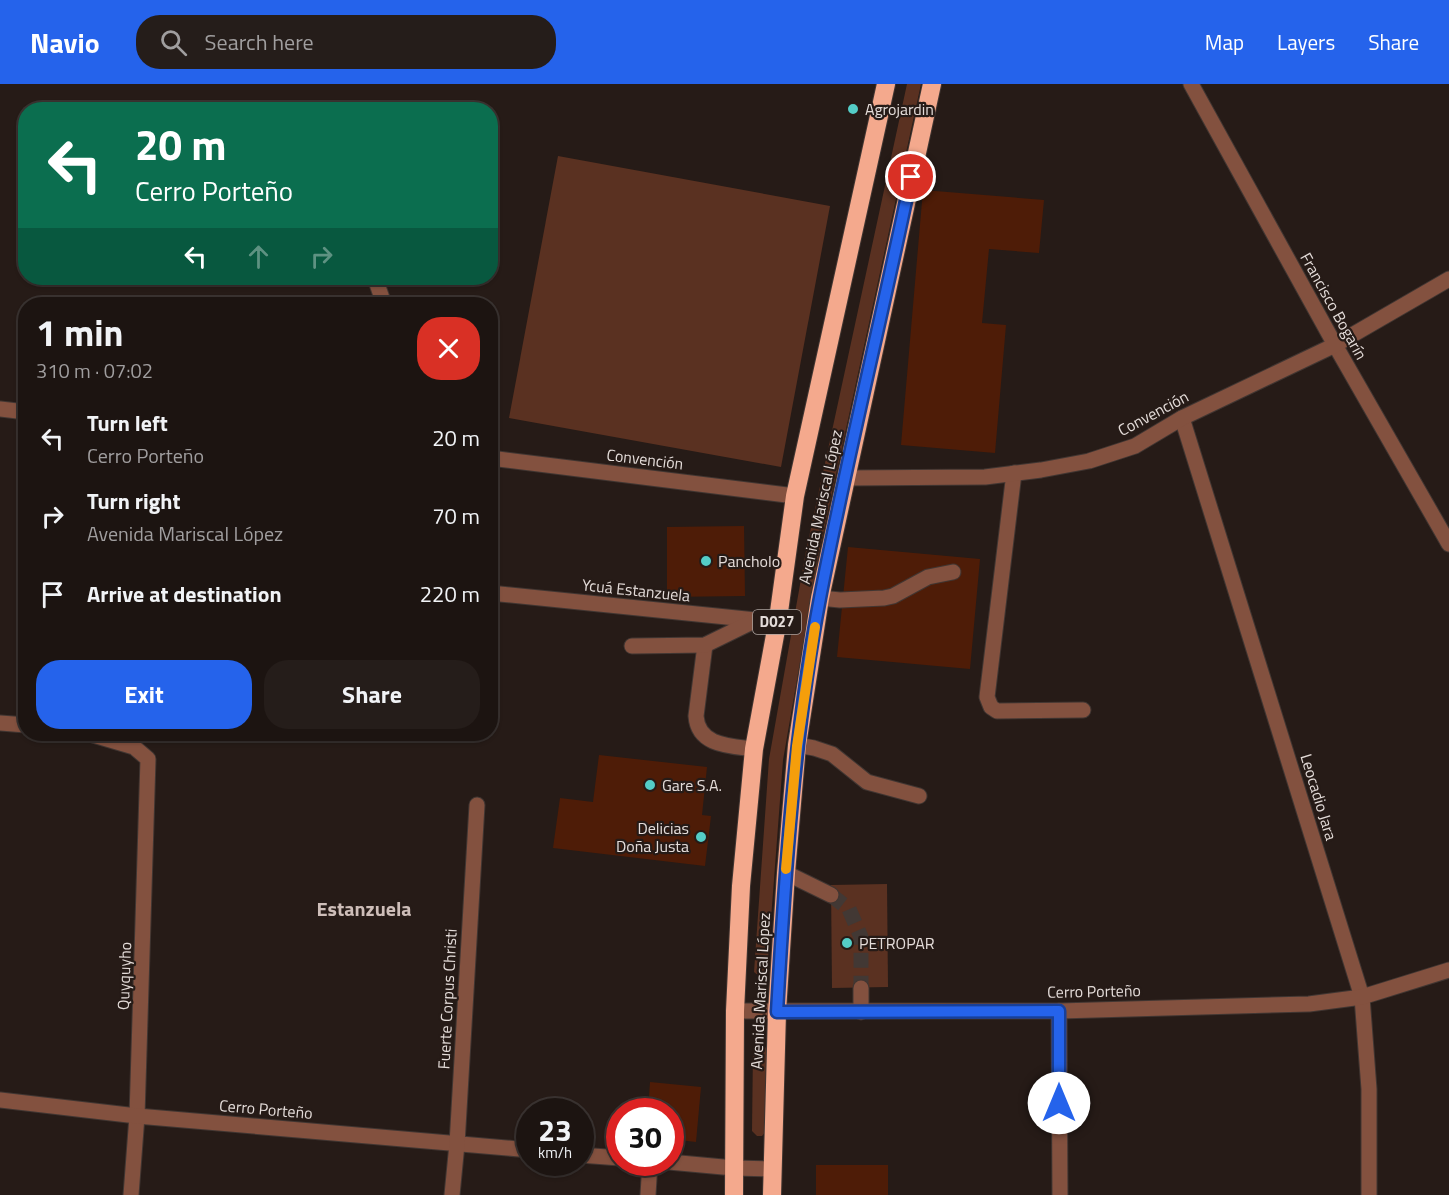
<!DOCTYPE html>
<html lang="en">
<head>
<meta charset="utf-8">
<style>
	body { margin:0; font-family:"Titillium Web",sans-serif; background:#251d1a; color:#f1f3f6; height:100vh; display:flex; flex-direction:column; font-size:22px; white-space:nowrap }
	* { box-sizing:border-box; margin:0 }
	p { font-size:20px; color:#a09e9f }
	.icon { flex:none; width:33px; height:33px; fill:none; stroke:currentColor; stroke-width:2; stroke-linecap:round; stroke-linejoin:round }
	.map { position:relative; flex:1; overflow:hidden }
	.panel { position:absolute; left:18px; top:213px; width:480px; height:444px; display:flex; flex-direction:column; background:#1c1411; border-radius:24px; box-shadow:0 2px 4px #0004,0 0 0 2px #3a3331 }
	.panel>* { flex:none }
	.hud { position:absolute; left:18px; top:18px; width:480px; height:183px; border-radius:24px; box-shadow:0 2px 4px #0004,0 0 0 2px #3a3331; background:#0b6e4f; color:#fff; overflow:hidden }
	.speed { position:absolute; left:516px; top:1014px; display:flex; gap:12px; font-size:30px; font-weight:700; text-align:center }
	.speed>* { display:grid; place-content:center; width:78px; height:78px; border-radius:50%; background:#1c1411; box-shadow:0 2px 4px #0004,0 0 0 2px #3a3331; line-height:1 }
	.speed small { font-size:15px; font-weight:400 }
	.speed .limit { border:9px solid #d22; background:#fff; color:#111 }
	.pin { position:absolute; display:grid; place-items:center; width:51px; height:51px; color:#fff; margin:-26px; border:3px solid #fff; border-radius:50%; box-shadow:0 2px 6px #0007 }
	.me { position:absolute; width:66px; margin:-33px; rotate:0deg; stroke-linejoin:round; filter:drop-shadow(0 0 4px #0008) }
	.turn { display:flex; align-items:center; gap:21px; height:126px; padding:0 18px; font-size:27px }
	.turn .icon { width:78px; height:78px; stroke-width:2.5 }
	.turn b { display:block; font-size:42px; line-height:51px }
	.lanes { display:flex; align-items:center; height:57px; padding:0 18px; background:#0003; justify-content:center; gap:30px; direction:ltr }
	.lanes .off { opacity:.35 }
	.round { display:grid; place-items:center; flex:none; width:63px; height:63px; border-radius:24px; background:#251d1a }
	.headline { display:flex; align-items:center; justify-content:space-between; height:102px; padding:0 18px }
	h1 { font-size:36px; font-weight:700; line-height:45px }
	.action { display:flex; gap:12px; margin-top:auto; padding:12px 18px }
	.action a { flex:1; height:69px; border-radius:24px; background:#2563eb; color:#fff; font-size:24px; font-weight:700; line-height:69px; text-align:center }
	.action a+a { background:#251d1a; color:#f1f3f6 }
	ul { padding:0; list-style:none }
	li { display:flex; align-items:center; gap:18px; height:78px; padding:0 18px }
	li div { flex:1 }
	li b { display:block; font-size:22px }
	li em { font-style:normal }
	header { display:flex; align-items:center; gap:36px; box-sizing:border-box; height:84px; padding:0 30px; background:#2563eb; color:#fff }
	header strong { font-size:28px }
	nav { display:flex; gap:33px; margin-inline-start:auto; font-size:21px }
	.search { width:420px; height:54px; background:#251d1a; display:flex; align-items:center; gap:15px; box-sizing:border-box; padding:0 21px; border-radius:24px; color:#a09e9f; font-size:22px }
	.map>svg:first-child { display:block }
	.green { fill:#5a3121 }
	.building { fill:#4e1c07 }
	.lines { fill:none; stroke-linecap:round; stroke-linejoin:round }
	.minor-tunnel { stroke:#423834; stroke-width:15; stroke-dasharray:15 8; stroke-linecap:butt }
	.minor-casing { stroke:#413632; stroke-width:17 }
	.highway-casing { stroke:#413632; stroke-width:20 }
	.minor { stroke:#83513f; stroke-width:15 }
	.highway { stroke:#f4a98d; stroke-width:18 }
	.route-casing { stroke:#184099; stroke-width:15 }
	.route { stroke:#2563eb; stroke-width:10 }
	.slow { stroke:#f59e0b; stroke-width:10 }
	.poi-dot { fill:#54cdc7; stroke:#261b17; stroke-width:2 }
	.labels { text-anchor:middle; stroke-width:4.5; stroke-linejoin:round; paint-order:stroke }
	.shield { fill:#261b17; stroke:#aba29f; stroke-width:1.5 }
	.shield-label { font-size:15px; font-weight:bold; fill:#e4dcd9 }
	.poi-label { font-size:16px; fill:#e4dcd9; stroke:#261b17; text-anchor:start }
	.street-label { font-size:16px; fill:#e4dcd9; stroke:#261b17 }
	.quarter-label { font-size:20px; font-weight:bold; fill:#cebeb9; stroke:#261b17 }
</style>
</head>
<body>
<header>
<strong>Navio</strong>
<div class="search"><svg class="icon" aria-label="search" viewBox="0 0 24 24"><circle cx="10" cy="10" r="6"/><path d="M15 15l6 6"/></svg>Search here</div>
<nav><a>Map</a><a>Layers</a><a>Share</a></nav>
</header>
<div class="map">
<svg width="1449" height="1111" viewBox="0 0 1449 1111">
	<rect width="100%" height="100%" fill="#261b17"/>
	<g class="green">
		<polygon points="907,0 921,0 819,469 783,676 767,888 763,892 759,892 754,888 769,675 806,467"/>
		<polygon points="558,72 830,122 781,383 509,334"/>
		<polygon points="887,800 888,903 832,904 831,801"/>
		<polygon points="757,959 762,960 766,964 766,1047 762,1052 757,1052 752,1047 753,965"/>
	</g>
	<g class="building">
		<polygon points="923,106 1044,116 1039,169 989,165 982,239 1006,241 995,369 901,361"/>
		<polygon points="744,442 745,512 667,513 667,443"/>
		<polygon points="848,463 980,475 970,585 837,573"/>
		<polygon points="599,671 707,683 702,731 711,732 705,782 553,764 560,714 593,718"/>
		<polygon points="650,998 701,1003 696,1058 670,1055 670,1028 648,1028"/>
		<rect x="816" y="1081" width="72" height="30"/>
	</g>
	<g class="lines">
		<polyline class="minor-tunnel" points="831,811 849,825 861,853 861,904"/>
		<defs>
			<g id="minor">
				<polyline points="1191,0 1335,261 1449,460"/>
				<polyline points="375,194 384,220"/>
				<polyline points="0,325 26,328"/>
				<polyline points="1182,334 1362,913 1369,1005 1369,1111"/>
				<polyline points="490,374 795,412"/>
				<polyline points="1014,389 987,613 991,623 997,627 1083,626"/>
				<polyline points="846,394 985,393 1041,386 1089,377 1135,362 1182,334 1335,261 1449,195"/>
				<polyline points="490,509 756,536 778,535"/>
				<polyline points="820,514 840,516 884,514 893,512 928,493 953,488"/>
				<path d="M705 561 696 632C698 662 730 662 754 665"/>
				<polyline points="632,562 705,561 756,536"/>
				<polyline points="0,639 26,641"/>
				<polyline points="90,650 134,663 148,675 137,1032 131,1111"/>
				<polyline points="797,661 814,664 832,670 867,698 919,712"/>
				<polyline points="786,789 831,811"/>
				<polyline points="735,927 1059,927 1309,920 1362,913 1449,886"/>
				<polyline points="1059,927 1060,1111"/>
				<polyline points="861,928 861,904"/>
				<polyline points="0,1016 137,1032 530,1066"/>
				<polyline points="580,1071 620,1074"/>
				<polyline points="669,1078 734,1084 772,1085"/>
				<polyline points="452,1111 457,1060 477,721"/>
				<polyline points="648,1111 650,1078"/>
			</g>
			<g id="highway">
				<polyline points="734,1111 735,927 741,802 754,665 778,535 795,412 886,0"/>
				<polyline points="772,1111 777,928 786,789 797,661 820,514 932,0"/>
			</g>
		</defs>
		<use href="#minor" class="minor-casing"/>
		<use href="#highway" class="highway-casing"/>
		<use href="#minor" class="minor"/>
		<use href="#highway" class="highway"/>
	</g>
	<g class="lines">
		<defs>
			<path id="route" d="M911 93C882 233 847 373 820 514 794 650 785 789 777 928L1059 927V1019"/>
		</defs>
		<use href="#route" class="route-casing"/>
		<use href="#route" class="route"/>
		<polyline class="slow" points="786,785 797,662 815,543"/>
	</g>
	<g class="poi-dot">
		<circle cx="853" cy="25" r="6"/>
		<circle cx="706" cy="477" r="6"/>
		<circle cx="650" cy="701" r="6"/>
		<circle cx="701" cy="753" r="6"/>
		<circle cx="847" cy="859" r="6"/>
	</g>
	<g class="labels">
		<rect class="shield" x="753" y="526" width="48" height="24" rx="4.5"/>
		<g class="shield-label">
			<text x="777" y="543">D027</text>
		</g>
		<g class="poi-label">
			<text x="865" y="31">Agrojardin</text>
			<text x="718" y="483">Pancholo</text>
			<text x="662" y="707">Gare S.A.</text>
			<text x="689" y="750" text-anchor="end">Delicias<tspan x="689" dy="18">Doña Justa</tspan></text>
			<text x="859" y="865">PETROPAR</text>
		</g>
		<g class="street-label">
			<text transform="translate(1334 222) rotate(61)" y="6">Francisco Bogarín</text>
			<text transform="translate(1153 329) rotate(-28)" y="6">Convención</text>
			<text transform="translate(645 375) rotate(7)" y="6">Convención</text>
			<text transform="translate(820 423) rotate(-78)" y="6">Avenida Mariscal López</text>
			<text transform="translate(636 506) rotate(6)" y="6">Ycuá Estanzuela</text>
			<text transform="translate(1319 713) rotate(73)" y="6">Leocadio Jara</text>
			<text transform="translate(124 892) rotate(-88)" y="6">Quyquyho</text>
			<text transform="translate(760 907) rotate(-87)" y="6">Avenida Mariscal López</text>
			<text transform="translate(1094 907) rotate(-1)" y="6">Cerro Porteño</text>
			<text transform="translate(447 915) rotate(-87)" y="6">Fuerte Corpus Christi</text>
			<text transform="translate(266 1025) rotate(5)" y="6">Cerro Porteño</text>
		</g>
		<g class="quarter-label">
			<text x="364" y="832">Estanzuela</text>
		</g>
	</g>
</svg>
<div class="speed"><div>23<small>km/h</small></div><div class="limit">30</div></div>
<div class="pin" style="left:911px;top:93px;background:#d93025"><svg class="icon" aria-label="arrive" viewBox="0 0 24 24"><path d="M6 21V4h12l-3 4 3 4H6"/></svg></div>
<svg class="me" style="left:1059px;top:1019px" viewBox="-20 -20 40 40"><circle r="19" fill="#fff"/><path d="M0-13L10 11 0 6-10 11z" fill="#2563eb"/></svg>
<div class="hud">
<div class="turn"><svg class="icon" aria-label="left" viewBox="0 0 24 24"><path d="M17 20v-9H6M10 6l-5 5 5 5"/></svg><div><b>20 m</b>Cerro Porteño</div></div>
<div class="lanes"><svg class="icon" aria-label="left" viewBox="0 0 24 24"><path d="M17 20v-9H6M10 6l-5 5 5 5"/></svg><svg class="icon off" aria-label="ahead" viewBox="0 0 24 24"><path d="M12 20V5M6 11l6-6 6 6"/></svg><svg class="icon off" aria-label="right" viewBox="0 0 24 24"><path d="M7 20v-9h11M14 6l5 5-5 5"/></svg></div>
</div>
<section class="panel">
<div class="headline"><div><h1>1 min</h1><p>310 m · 07:02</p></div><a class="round" style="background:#d93025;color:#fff"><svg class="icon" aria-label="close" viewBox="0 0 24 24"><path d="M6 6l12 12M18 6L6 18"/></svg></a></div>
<ul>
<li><svg class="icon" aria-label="left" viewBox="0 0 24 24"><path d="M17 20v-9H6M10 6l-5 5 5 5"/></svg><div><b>Turn left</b><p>Cerro Porteño</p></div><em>20 m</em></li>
<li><svg class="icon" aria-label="right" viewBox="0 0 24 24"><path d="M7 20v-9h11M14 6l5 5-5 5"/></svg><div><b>Turn right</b><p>Avenida Mariscal López</p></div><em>70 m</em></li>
<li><svg class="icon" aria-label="arrive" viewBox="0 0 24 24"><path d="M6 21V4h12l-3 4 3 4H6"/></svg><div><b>Arrive at destination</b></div><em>220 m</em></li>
</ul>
<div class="action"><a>Exit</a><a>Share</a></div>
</section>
</div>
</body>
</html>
